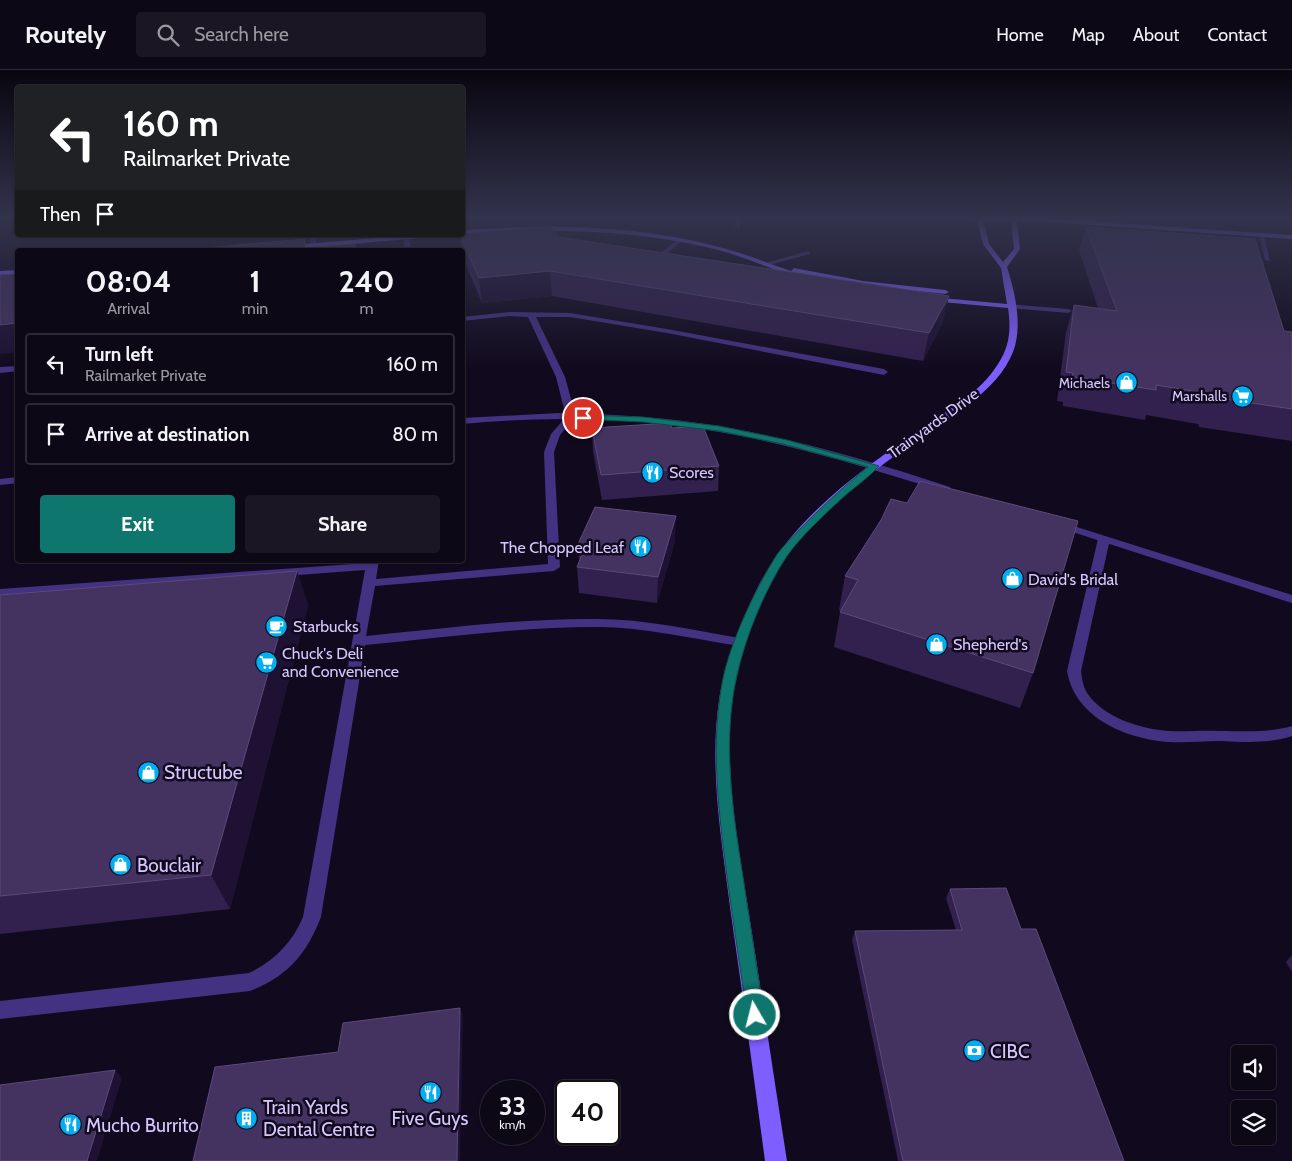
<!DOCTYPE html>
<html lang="en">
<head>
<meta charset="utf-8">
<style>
	body { margin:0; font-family:Cabin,sans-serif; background:#1b1623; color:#f1f3f6; height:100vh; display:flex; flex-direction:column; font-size:19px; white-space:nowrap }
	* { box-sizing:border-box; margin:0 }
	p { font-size:16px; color:#9a9aa1 }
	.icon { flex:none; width:28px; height:28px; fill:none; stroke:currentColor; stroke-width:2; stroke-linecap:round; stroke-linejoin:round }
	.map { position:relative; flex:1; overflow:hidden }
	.details { position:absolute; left:15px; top:178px; width:450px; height:315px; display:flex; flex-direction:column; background:#0d0816; border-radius:5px; box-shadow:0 1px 4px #0004,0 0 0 1px #2d2935 }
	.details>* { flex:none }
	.hud { position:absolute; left:15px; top:15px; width:450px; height:152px; border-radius:5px; box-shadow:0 1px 4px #0004,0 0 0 1px #2d2935; background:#202124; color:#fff; overflow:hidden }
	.buttons { position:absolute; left:1231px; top:975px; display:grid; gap:10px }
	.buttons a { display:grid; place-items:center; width:45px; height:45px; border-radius:5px; background:#0d0816; box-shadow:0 1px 4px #0004,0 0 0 1px #2d2935; font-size:25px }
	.speed { position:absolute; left:480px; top:1010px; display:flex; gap:10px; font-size:25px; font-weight:700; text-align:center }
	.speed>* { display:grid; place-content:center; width:65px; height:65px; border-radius:50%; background:#0d0816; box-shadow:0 1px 4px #0004,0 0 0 1px #2d2935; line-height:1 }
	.speed small { font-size:12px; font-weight:400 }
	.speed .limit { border:2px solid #111; border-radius:8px; background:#fff; color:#111 }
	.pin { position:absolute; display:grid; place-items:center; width:42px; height:42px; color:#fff; margin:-21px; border:2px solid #fff; border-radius:50%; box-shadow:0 1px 5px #0007 }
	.me { position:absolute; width:55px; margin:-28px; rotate:352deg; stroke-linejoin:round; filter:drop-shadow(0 0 4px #0008) }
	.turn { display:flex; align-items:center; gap:18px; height:105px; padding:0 25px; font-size:22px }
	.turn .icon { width:65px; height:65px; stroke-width:2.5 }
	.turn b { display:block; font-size:35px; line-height:42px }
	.then { display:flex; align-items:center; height:48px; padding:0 25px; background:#0003; gap:10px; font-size:19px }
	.eta { display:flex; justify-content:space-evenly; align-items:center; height:85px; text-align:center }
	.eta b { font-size:30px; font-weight:700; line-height:35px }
	.action { display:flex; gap:10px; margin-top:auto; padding:10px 25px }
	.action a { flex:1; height:58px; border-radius:5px; background:#0f766e; color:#fff; font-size:20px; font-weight:700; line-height:58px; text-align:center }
	.action a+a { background:#1b1623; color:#f1f3f6 }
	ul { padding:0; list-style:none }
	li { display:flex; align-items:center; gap:15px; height:62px; margin:0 10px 8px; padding:0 15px; border:2px solid #2d2935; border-radius:5px }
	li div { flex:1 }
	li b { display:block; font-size:19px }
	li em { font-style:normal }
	header { display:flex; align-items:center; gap:30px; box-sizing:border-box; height:70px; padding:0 25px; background:#0d0816; border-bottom:1px solid #2d2935 }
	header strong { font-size:24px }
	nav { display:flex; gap:28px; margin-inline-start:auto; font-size:18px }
	.search { width:350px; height:45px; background:#1b1623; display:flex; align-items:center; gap:12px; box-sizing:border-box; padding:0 18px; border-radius:5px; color:#9a9aa1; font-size:19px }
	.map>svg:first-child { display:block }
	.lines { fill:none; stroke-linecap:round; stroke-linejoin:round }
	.lane { fill:#433181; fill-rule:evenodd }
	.street { fill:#433181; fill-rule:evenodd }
	.secondary { fill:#7f5eff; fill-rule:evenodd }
	.wall { fill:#32214e }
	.shaded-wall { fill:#1e1133 }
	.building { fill:#443361; stroke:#5b4a7a }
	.route { fill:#0f766e; stroke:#0a4d48 }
	.labels { text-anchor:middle; stroke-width:5; stroke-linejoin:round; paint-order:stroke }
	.far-poi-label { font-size:14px; fill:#d8c7ff; stroke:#110a1e; text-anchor:end }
	.street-label { font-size:16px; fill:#d8c7ff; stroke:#110a1e }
	.poi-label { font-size:16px; fill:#d8c7ff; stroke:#110a1e; text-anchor:start }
	.near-poi-label { font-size:19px; fill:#d8c7ff; stroke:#110a1e; text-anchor:start }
</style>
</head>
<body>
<header>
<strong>Routely</strong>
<div class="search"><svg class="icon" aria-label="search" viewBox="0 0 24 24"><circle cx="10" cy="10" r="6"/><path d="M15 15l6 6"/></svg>Search here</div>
<nav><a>Home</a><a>Map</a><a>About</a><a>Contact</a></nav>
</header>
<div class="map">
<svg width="1292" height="1091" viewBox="0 0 1292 1091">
	<rect width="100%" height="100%" fill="#110a1e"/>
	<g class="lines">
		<g class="lane">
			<polygon points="734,148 740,148 740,159 735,158"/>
			<polygon points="1286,148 1292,148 1292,153"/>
			<polygon points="1259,164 1264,165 1270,191 1265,190"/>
			<polygon points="310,165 316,165 316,176 311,175"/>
			<polygon points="406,165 409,167 411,180 405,180 403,167"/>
			<polygon points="677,170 682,171 661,188 657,188 657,186"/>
			<polygon points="808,181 810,182 810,184 765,196 762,194"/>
			<polygon points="1007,234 1068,239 1072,241 1068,243 1010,238 1006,236"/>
			<path d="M510 242 570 243 667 259 884 299 888 302 884 305 667 263 570 247H536L565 307 576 347 560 365 554 382 560 497 554 501 375 516 366 566C443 559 520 548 597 549 645 549 693 560 740 568L745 569 746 572 745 575 740 576C693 569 645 557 597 557 520 557 442 568 365 575L321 847C306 885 288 906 250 921L0 949V931L249 903C274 891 292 873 303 847L365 500 0 527V519L367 493V490H379L376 509 548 494 544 382 551 364 566 347 556 307 528 247 510 246 462 251V247Z"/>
			<polygon points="18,296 18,301 0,303 0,297"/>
			<path d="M1104 466 1110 469 1081 601C1082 609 1083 616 1087 623 1104 648 1141 659 1169 661 1186 662 1203 660 1219 661 1245 661 1267 663 1292 656V666C1268 674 1244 672 1219 671 1203 671 1186 673 1169 672 1126 669 1075 648 1067 601L1098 469Z"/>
		</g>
		<g class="street">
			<path d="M559 343C612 344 665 347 718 356 797 369 874 392 950 417L951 419 946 422 942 421C869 398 795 375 719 362 634 347 548 346 462 354V348Z"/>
			<polygon points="18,407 18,413 0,415 0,409"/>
			<polygon points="1061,452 1292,525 1292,533 1057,457 1055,455 1057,453"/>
		</g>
		<g class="secondary">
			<path d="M948 148H1042L1292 165V169L1017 150 1020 179 1007 197C1015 222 1023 256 1013 282 997 322 951 346 917 370 871 403 812 444 782 493 759 533 740 581 733 626 723 698 738 773 749 844 762 926 774 1009 787 1091H765C754 1009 743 926 731 844 722 772 708 696 720 624 726 588 741 552 757 519 792 448 860 401 923 357 949 339 981 322 998 294 1010 276 1011 259 1008 238L931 231 927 229 931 227 1007 234 1001 198 983 174 977 150ZM983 150 1011 151 1014 179 1003 192 989 174Z"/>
			<path d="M526 157C591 156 656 160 719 177 744 183 767 193 791 201L794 198 863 211 945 220 949 222 945 224 863 215 797 203 803 205V207L801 208C771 200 744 186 714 179 631 159 547 158 462 164V160Z"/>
			<polygon points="410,165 435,165 432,167 281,180 256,180 259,178"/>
			<polygon points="18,200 18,204 0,205 0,201"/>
		</g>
	</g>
	<g class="wall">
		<polygon points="1086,157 1284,261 1292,262 1292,371 1199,357 1198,354 1146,345 1145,350 1063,336 1063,332 1057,331 1066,262 1074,235 1098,238 1079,180"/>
		<polygon points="460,165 558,167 943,252 923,291 552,226 482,233 463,188"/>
		<polygon points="592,358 672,358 719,396 718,421 602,430 593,382"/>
		<polygon points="881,450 1033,603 1020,638 834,577 840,542 841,541 839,540 845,506"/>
		<polygon points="675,471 657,533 579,523 577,497 579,491 578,474"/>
		<polygon points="297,501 308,535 230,839 0,864 0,525"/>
		<polygon points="950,819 1021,859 1124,1091 898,1091 852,870 855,861 956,860 946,828"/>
		<polygon points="1292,885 1292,902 1286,892"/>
	</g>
	<g class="shaded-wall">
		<polygon points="550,201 552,226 482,233 479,208"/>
		<polygon points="949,226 943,252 923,291 929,263"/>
		<polygon points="18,253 18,282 0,284 0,255"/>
		<polygon points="676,446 675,471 657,533 658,507"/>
		<polygon points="297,501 308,535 230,839 211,805"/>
		<polygon points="460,938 463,947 460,1091 457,1091"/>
		<polygon points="115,1000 122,1008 97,1091 87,1091"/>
	</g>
	<g class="building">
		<polygon points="551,157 558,167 949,226 929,263 550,201 479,208 460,165 462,165 462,164"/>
		<polygon points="1086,157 1255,169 1284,261 1292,262 1292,339 1212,327 1211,324 1156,315 1156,320 1072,307 1073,303 1066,302 1074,235 1117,241"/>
		<polygon points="305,169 305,178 355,174 355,180 183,180"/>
		<polygon points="18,204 18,253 0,255 0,205"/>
		<polygon points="670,353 672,358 703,356 719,396 601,405 592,358"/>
		<polygon points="920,411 1078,451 1033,603 840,542 858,510 845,506 881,450 891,429 907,433"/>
		<polygon points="595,437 676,446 658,507 577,497 586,475 578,474"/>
		<polygon points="297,501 211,805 0,826 0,525"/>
		<polygon points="1006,818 1021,859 1036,859 1124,1091 903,1091 855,861 962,860 950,819"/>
		<polygon points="460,938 457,1091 193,1091 215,997 338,982 343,953"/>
		<polygon points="115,1000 87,1091 0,1091 0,1015"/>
	</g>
	<linearGradient id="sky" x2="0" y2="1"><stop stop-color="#090610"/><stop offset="0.49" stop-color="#32334c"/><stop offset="1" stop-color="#32334c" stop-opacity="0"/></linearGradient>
	<rect width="1292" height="301" fill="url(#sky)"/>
	<path class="route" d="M583 345 643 347 719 356 787 370 879 396C870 406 858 415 848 423 830 439 800 467 787 486 760 527 738 584 732 634 725 691 734 750 743 807 750 853 757 899 764 945L761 951 755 954 749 951 747 945C741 902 734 858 728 814 719 745 709 673 724 604 733 566 757 516 778 483 784 475 792 468 798 461 820 438 843 417 868 397L783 374 719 361 643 352 580 349 578 348Z"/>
	<defs>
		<symbol id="shop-disc" viewBox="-11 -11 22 22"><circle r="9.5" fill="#00aff2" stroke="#110a1e"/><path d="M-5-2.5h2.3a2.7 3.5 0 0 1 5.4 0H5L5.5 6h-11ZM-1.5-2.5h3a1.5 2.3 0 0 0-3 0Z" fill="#fff"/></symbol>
		<symbol id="supermarket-disc" viewBox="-11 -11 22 22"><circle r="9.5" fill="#00aff2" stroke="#110a1e"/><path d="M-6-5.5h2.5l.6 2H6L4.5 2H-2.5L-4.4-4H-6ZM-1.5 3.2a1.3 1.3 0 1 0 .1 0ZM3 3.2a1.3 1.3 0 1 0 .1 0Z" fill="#fff"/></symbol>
		<symbol id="restaurant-disc" viewBox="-11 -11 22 22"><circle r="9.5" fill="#00aff2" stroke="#110a1e"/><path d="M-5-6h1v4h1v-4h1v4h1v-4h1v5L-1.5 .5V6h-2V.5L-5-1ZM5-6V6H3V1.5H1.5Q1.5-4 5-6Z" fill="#fff"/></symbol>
		<symbol id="cafe-disc" viewBox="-11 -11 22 22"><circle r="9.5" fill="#00aff2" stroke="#110a1e"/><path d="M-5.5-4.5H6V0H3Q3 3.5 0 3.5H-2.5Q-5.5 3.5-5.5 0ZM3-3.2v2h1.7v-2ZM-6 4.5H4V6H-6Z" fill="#fff"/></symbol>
		<symbol id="bank-disc" viewBox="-11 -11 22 22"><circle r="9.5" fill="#00aff2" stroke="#110a1e"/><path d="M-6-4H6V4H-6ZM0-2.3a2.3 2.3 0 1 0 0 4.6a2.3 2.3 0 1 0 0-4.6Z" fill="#fff"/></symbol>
		<symbol id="building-disc" viewBox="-11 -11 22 22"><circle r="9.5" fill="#00aff2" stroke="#110a1e"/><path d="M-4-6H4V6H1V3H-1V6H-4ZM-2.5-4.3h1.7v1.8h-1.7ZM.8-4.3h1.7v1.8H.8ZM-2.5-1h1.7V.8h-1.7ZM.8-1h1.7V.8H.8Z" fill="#fff"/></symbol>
	</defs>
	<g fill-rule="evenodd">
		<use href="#shop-disc" x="1114" y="300" width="25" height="25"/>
		<use href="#supermarket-disc" x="1230" y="314" width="25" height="25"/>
		<use href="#restaurant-disc" x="640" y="390" width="25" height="25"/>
		<use href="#restaurant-disc" x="628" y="464" width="25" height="25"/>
		<use href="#shop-disc" x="1000" y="496" width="25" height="25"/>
		<use href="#cafe-disc" x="264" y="544" width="25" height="25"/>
		<use href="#shop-disc" x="924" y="562" width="25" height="25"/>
		<use href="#supermarket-disc" x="254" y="580" width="25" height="25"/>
		<use href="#shop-disc" x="136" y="690" width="25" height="25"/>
		<use href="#shop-disc" x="108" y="782" width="25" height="25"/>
		<use href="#bank-disc" x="962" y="968" width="25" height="25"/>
		<use href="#restaurant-disc" x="418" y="1010" width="25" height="25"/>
		<use href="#building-disc" x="234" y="1036" width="25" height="25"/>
		<use href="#restaurant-disc" x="58" y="1042" width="25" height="25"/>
	</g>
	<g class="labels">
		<g class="far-poi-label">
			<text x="1110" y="318">Michaels</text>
			<text x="1227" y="331">Marshalls</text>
		</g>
		<g class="street-label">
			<text transform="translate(933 353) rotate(-36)" y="6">Trainyards Drive</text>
		</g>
		<g class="poi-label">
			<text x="669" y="408">Scores</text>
			<text x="624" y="483" text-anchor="end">The Chopped Leaf</text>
			<text x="1028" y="515">David's Bridal</text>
			<text x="293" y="562">Starbucks</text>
			<text x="953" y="580">Shepherd's</text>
			<text x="282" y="589">Chuck's Deli<tspan x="282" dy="18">and Convenience</tspan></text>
		</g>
		<g class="near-poi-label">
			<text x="164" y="709">Structube</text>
			<text x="137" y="802">Bouclair</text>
			<text x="990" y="988">CIBC</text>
			<text x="263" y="1044">Train Yards<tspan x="263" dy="22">Dental Centre</tspan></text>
			<text x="430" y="1055" text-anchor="middle">Five Guys</text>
			<text x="86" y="1062">Mucho Burrito</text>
		</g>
	</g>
</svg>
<div class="buttons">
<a><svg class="icon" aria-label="sound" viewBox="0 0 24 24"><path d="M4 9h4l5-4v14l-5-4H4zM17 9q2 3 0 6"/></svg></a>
<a><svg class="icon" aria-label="layers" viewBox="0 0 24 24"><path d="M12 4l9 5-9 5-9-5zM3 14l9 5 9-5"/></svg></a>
</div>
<div class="speed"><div>33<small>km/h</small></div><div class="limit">40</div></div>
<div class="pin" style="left:583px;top:348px;background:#d93025"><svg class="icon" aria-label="arrive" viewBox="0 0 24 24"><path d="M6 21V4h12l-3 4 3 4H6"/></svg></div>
<svg class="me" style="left:755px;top:945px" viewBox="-20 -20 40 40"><circle r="17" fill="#0f766e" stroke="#fff" stroke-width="3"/><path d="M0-11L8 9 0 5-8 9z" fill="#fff"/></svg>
<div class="hud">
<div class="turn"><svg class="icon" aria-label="left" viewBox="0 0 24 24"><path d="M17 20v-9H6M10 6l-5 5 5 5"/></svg><div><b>160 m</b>Railmarket Private</div></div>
<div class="then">Then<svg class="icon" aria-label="arrive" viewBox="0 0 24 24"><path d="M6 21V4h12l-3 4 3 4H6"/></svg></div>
</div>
<section class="details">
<div class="eta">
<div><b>08:04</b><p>Arrival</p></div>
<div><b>1</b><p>min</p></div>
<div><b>240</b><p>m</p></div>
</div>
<ul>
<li><svg class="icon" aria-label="left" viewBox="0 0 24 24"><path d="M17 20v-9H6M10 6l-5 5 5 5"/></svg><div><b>Turn left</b><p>Railmarket Private</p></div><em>160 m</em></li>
<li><svg class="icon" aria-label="arrive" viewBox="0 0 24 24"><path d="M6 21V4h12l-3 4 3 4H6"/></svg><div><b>Arrive at destination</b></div><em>80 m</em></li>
</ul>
<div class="action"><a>Exit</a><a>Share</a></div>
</section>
</div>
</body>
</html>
